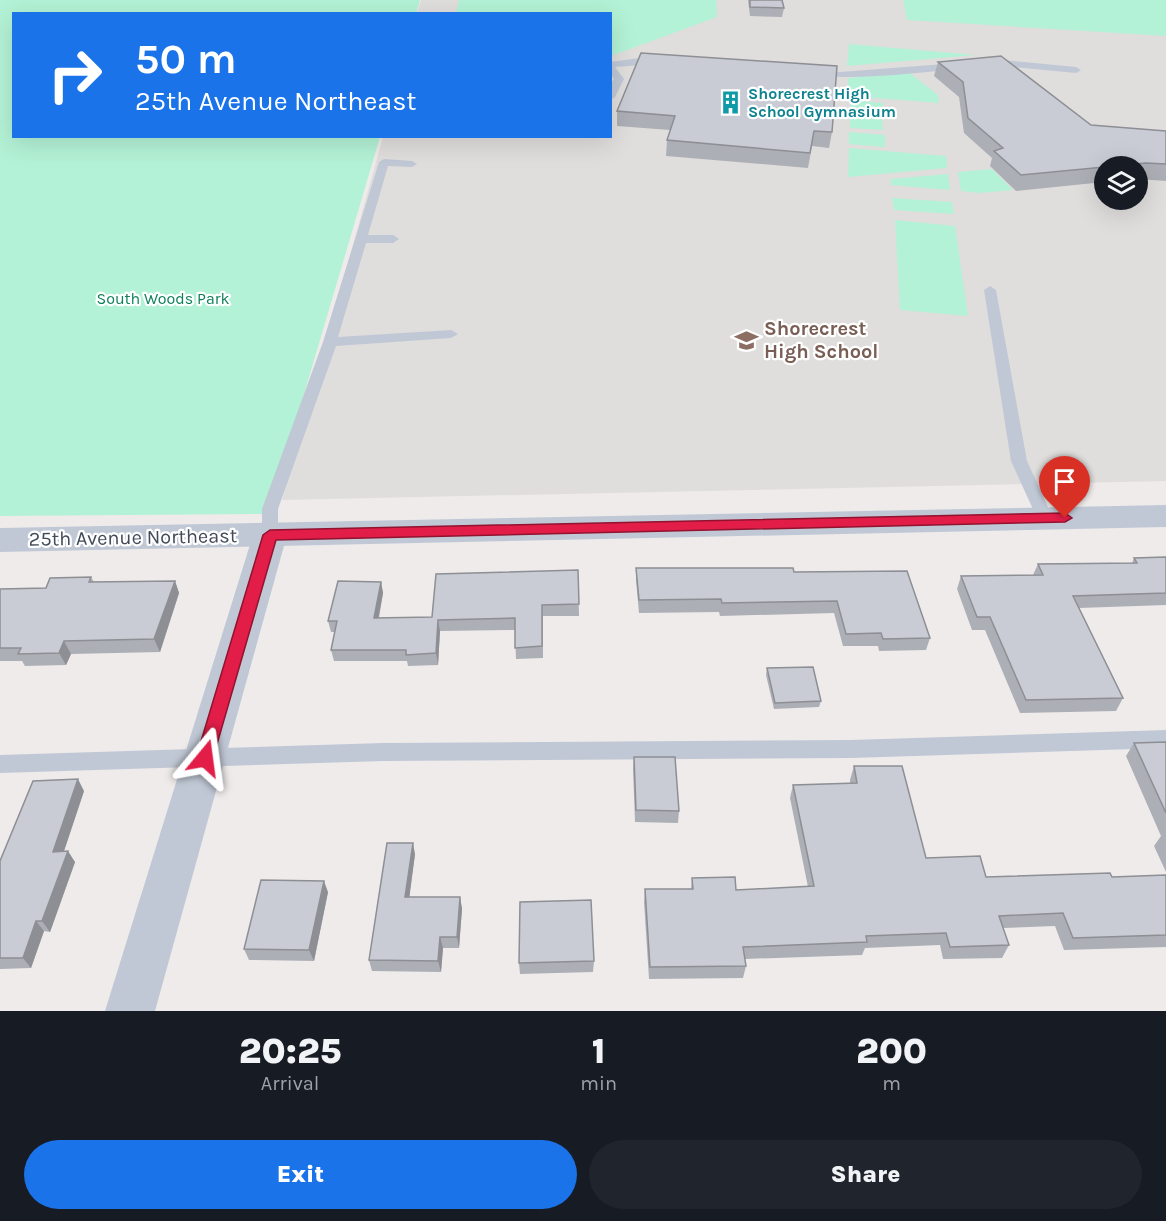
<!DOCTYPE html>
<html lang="en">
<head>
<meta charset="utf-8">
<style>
	body { margin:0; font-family:Karla,sans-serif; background:#20242c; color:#f1f3f6; height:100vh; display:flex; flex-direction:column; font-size:22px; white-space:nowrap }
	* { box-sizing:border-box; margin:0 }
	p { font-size:20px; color:#9ea1a6 }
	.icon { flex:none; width:33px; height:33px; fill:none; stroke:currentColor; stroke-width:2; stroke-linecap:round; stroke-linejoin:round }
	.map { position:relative; height:1011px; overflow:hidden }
	.drawer { display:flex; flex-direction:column; background:#171b24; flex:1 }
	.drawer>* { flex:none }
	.hud { position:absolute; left:12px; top:12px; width:600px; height:126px; border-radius:0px; box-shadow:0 6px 24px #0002; background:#1a73e8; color:#fff; overflow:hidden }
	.fabs { position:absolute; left:1094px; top:156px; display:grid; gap:12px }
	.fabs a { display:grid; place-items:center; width:54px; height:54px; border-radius:50%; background:#171b24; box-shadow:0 6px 24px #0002; font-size:30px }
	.pin { position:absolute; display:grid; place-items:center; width:51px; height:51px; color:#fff; margin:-62px -26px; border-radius:50% 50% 50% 0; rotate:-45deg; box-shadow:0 0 6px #0007 }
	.pin .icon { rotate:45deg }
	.me { position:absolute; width:66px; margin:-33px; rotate:16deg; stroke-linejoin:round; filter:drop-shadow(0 0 4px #0008) }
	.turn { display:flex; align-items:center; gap:21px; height:126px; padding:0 24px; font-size:27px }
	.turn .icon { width:78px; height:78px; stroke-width:2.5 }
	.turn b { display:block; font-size:42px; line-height:51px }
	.eta { display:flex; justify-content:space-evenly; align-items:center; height:102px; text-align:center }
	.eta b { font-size:36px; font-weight:800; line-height:42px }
	.action { display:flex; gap:12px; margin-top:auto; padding:12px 24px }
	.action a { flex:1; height:69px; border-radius:36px; background:#1a73e8; color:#fff; font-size:24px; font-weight:800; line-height:69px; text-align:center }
	.action a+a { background:#20242c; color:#f1f3f6 }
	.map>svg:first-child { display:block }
	.education { fill:#e0dddd; fill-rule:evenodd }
	.green { fill:#b3f2d6 }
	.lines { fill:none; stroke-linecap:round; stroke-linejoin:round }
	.service { fill:#c0c8d5; fill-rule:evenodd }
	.minor { fill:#c0c8d5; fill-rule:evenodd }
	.tertiary { fill:#c0c8d5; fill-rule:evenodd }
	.wall { fill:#adafb6 }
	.shaded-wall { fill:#8d8f94 }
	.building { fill:#c9ccd4; stroke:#8d8f94; stroke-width:1.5 }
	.route { fill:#e11d48; stroke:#92132f; stroke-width:1.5 }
	.labels { text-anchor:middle; stroke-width:4.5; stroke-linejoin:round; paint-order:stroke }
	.far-culture-label { font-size:16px; font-weight:bold; fill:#0d838f; stroke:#fff; text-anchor:start }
	.far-park-label { font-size:16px; fill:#0d815a; stroke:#fff }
	.education-label { font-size:20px; font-weight:bold; fill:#785e54; stroke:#fff; text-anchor:start }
	.street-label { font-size:20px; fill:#424b5a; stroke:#fff }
</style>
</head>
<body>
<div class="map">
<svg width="1166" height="1011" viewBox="0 0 1166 1011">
	<rect width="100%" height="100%" fill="#efebeb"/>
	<path class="education" d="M421 0H1166V481L282 500 383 137 610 136V14L417 13ZM1104 166H1137V200H1104Z"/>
	<g class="green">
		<polygon points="0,0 420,0 416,14 14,14 14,136 380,137 270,509 266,514 0,516"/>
		<polygon points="459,0 716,0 717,17 611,56 610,14 456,13"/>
		<polygon points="903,0 1166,0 1166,36 907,20"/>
		<polygon points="849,44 976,55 847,66"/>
		<polygon points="910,73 938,95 939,103 848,96 848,78"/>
		<polygon points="850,100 883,103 883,113 851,111"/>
		<polygon points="850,114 882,117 883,130 850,128"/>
		<polygon points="849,132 885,135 885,147 849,144"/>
		<polygon points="849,148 946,156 947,168 848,177"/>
		<polygon points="992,169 1013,190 980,193 961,191 958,172"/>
		<polygon points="948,174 950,190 891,185 891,179"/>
		<polygon points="892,198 952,202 954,214 894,210"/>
		<polygon points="895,220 955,226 968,316 900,310"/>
	</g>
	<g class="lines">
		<g class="service">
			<path d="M640 58 659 59 664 62C658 65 625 66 615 67L624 79 615 97 610 100V86L614 79 610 73V62Z"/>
			<polygon points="1002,60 1076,67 1081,70 1076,73 1002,66 990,67 985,64"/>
			<path d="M958 63 963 66 961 68C939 72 823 83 809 73L814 70 840 72Z"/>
			<polygon points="384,159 412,161 417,164 412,167 388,166 368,235 393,235 399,239 393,243 366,243 338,337 451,330 458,334 451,338 336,346 278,509 278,535 276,539 264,539 262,535 262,509 323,342 379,162"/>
			<polygon points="990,286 996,290 1027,461 1053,518 1051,522 1039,522 1037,518 1011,461 984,290"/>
			<polygon points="1166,730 1166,748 851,758 383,761 0,773 0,755 383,743 851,740"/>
		</g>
		<polygon class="minor" points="270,523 282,527 287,535 155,1011 105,1011 253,535 258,527"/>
		<polygon class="tertiary" points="1166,505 1166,527 0,552 0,528"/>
	</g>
	<g class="wall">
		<polygon points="748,0 782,0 784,8 782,17 750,16"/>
		<polygon points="641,53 832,132 829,148 812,146 808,168 666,156 667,140 670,130 617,126 617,111"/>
		<polygon points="938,62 1091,125 1166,131 1166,181 1137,179 1137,166 1104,166 1104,182 1016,191 990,166 992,158 964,133 959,97 934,76"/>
		<polygon points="1166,557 1166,605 1079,608 1123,698 1116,711 1020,713 985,630 972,630 957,589 961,576 1033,575 1038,564 1132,563 1134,558"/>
		<polygon points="636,568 794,572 930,638 926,650 879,651 878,646 843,646 834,613 720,616 719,612 639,613 636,580"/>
		<polygon points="578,570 579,616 543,616 543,658 516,659 515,630 440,631 438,665 408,666 407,661 334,661 331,650 335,632 331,632 328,621 381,582 383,593 379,618 432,617"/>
		<polygon points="91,577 94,582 175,581 179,593 160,652 71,654 66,665 25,666 22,661 0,661 0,589 46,588"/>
		<polygon points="767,668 821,701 819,707 774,709 766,675"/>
		<polygon points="1166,742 1166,872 1154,846 1161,836 1126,756 1134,743"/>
		<polygon points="634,757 679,811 678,823 635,822 633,769"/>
		<polygon points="854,766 926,858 986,877 1112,877 1166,875 1166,947 1064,950 1055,926 1003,928 1009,945 1002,958 943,959 940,945 865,948 862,955 745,959 746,966 743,978 649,979 644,902 645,889 691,889 692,878 736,890 808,887 790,798 793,785 850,783 850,780"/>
		<polygon points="84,791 64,851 75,862 50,932 44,931 31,968 0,969 0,861"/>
		<polygon points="415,854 409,897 460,897 462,909 459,948 443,948 441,972 372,971 369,960"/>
		<polygon points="328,892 314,961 249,960 244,949"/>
		<polygon points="594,961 593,972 520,974 519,963"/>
	</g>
	<g class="shaded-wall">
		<polygon points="175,581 179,593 160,652 154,639"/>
		<polygon points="381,582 383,593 376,630 374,618"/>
		<polygon points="438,620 440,631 438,665 436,653"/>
		<polygon points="64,641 71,654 66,665 59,653"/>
		<polygon points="78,779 84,791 60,863 53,852"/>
		<polygon points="413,843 415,854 408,908 405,897"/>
		<polygon points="68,851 75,862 50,932 42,921"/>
		<polygon points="324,881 328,892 314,961 309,950"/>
		<polygon points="460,897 462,909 459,948 457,937"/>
		<polygon points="36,921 44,931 31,968 23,958"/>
		<polygon points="440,937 443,948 441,972 438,961"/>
	</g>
	<g class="building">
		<polygon points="750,0 782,0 784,8 750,7"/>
		<polygon points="641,53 837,66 832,132 814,131 810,153 667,140 675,116 617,111"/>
		<polygon points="1001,56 1091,125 1166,131 1166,164 1146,163 1021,175 994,151 1003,148 968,118 963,82 938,62"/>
		<polygon points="1166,557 1166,593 1073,596 1123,698 1026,700 990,617 977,617 961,576 1043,575 1038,564 1137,563 1134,558"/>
		<polygon points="636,568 793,568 794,572 907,571 930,638 883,639 881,633 846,634 837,601 722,603 721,599 639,600"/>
		<polygon points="578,570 579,604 542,605 542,646 515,648 515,618 438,620 436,653 406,655 406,650 331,650 337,621 328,621 338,581 381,582 374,618 432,617 436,574"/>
		<polygon points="91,577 89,582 175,581 154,639 64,641 59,653 18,654 21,648 0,648 0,589 46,588 50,578"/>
		<polygon points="813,667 821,701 775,703 767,668"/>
		<polygon points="1166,742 1166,813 1134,743"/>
		<polygon points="634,757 675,757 679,811 636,810"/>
		<polygon points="854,766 902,766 926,858 980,856 986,877 1110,873 1112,877 1166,875 1166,935 1073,938 1063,913 999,916 1009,945 950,947 946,933 866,936 867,942 743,947 746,966 650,967 645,889 693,889 692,878 735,877 736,890 814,886 793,785 857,783"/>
		<polygon points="78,779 53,852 68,851 42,921 36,921 23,958 0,958 0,861 33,781"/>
		<polygon points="387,843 413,843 405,897 460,897 457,937 440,937 438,961 369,960"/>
		<polygon points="261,880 324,881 309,950 244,949"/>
		<polygon points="591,900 594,961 519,963 520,902"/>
	</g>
	<polygon class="route" points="1065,513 1072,518 1065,522 276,540 213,758 211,763 205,766 199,763 196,758 263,535 270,530"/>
	<defs>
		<symbol id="building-bare" viewBox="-9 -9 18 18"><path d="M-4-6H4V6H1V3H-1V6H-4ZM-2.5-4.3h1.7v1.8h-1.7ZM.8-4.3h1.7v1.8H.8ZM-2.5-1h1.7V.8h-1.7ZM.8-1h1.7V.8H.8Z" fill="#0f9aa8" stroke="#fff" stroke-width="2.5" paint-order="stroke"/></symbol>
		<symbol id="school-bare" viewBox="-9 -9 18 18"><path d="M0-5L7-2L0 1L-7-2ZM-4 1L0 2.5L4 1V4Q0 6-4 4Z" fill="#8d6e63" stroke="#fff" stroke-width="2.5" paint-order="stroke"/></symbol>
	</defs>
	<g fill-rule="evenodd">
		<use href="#building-bare" x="714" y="86" width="33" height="33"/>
		<use href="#school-bare" x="730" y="324" width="33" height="33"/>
	</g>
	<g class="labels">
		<g class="far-culture-label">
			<text x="748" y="99">Shorecrest High<tspan x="748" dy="18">School Gymnasium</tspan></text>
		</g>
		<g class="far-park-label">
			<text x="163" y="304">South Woods Park</text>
		</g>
		<g class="education-label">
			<text x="764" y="335">Shorecrest<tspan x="764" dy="23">High School</tspan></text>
		</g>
		<g class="street-label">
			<text transform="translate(133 537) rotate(-1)" y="7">25th Avenue Northeast</text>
		</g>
	</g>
</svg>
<div class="fabs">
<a><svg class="icon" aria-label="layers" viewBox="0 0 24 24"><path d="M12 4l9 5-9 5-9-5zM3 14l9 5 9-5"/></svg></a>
</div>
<div class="pin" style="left:1065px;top:518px;background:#d93025"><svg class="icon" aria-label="arrive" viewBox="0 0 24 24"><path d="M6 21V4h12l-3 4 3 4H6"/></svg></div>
<svg class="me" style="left:205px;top:758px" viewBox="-20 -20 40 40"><path d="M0-17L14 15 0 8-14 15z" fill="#e11d48" stroke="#fff" stroke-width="4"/></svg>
<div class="hud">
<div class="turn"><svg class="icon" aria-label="right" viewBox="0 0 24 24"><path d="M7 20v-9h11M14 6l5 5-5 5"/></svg><div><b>50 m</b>25th Avenue Northeast</div></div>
</div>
</div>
<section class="drawer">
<div class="eta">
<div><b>20:25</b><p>Arrival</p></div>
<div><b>1</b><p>min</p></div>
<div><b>200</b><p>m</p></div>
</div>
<div class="action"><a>Exit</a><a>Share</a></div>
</section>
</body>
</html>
